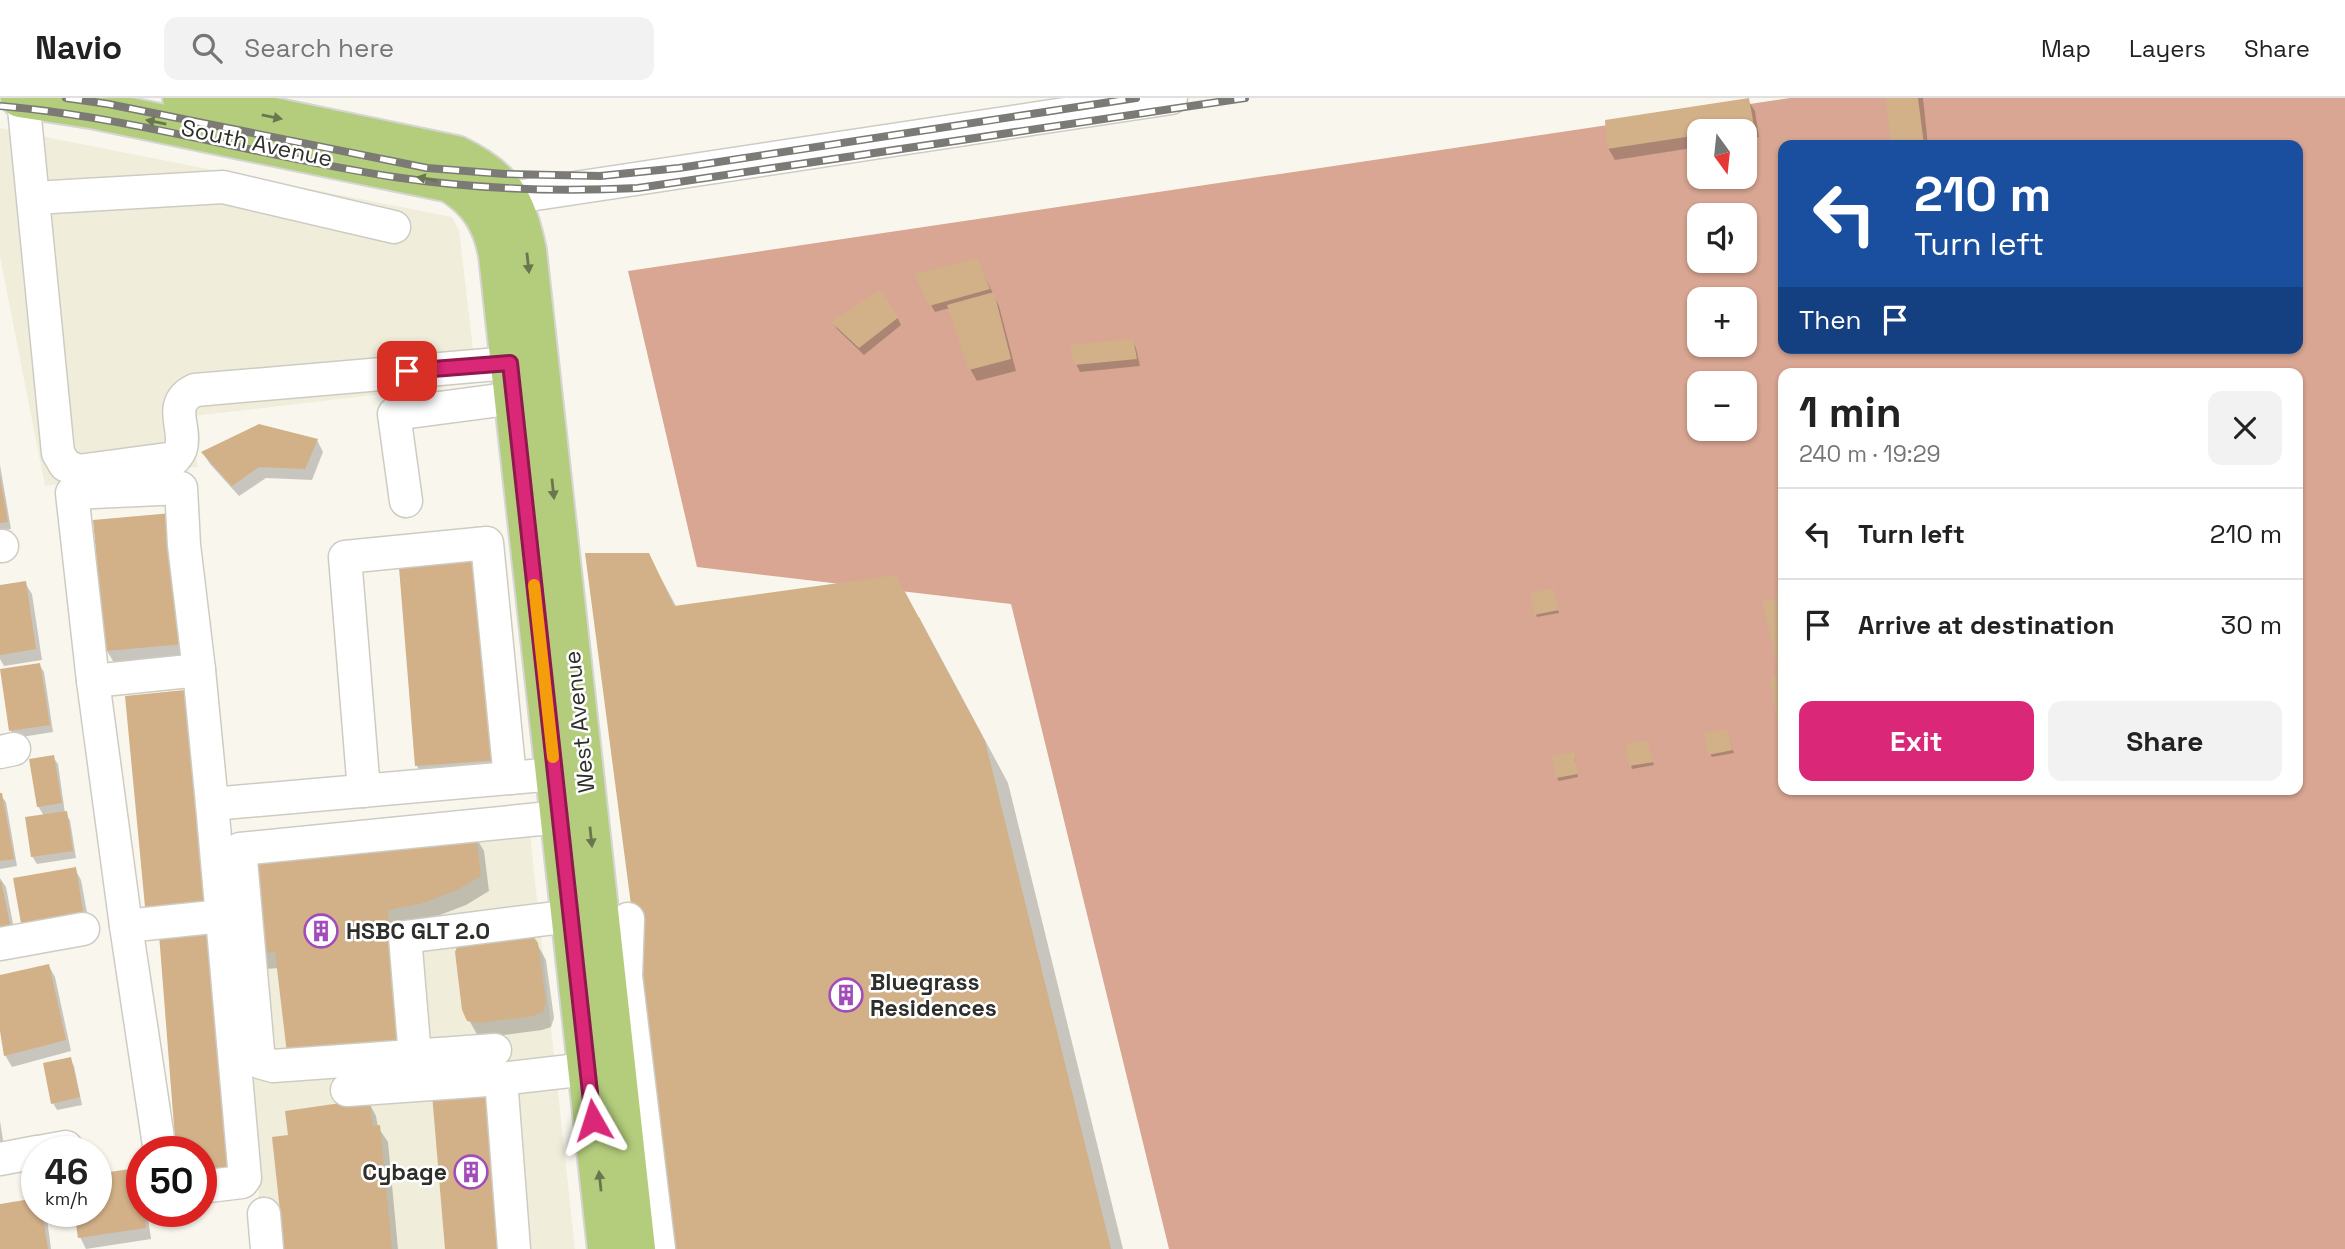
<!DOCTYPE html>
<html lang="en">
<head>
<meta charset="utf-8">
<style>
	body { margin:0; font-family:"Space Grotesk",sans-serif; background:#f2f2f2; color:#222; height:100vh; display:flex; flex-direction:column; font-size:26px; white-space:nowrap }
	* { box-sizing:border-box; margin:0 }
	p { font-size:23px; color:#767676 }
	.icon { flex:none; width:38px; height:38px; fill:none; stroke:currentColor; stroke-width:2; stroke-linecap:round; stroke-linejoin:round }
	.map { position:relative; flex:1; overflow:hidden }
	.drawer { position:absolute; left:1778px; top:270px; width:525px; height:427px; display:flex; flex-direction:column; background:#fff; border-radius:14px; box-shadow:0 2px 5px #0004 }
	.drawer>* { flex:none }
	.top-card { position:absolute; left:1778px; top:42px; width:525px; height:214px; border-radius:14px; box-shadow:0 2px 5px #0004; background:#1a4fa0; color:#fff; overflow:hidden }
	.needle { width:46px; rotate:165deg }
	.tools { position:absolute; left:1687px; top:21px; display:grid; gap:14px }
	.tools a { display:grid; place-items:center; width:70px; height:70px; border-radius:14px; background:#fff; box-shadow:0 2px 5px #0004; font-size:35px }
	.speed { position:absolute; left:21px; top:1038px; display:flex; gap:14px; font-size:35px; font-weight:700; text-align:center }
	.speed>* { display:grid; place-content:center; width:91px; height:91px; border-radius:50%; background:#fff; box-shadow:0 2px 5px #0004; line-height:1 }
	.speed small { font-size:18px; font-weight:400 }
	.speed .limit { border:10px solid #d22; background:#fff; color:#111 }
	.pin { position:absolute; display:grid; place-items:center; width:60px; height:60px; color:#fff; margin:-30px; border-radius:14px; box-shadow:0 4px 10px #0006 }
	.me { position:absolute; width:77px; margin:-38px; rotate:354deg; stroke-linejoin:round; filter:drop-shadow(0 0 5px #0008) }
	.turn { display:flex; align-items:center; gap:24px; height:147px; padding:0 21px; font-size:32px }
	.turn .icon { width:91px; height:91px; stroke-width:2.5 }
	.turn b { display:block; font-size:49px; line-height:60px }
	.then { display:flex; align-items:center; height:66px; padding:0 21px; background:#0003; gap:14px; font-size:26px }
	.round { display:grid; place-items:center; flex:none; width:74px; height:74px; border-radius:14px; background:#f2f2f2 }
	.overview { display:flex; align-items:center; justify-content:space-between; height:119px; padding:0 21px }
	h1 { font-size:42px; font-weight:800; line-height:52px }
	.cta { display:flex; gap:14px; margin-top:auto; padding:14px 21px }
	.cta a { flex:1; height:80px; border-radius:14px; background:#db2777; color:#fff; font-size:28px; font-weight:800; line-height:80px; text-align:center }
	.cta a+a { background:#f2f2f2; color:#222 }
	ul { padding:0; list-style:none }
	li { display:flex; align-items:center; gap:21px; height:91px; padding:0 21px; border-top:2px solid #e0e0e0 }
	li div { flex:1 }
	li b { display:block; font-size:26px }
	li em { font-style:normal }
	header { display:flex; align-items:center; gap:42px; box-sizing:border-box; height:98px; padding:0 35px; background:#fff; border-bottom:2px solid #e0e0e0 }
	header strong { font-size:33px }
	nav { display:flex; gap:38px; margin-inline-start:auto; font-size:24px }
	.search { width:490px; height:63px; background:#f2f2f2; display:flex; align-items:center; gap:18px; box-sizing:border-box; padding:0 24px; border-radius:14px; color:#767676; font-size:26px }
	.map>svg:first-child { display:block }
	.built { fill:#f0eddb }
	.forest { fill:#d8a692; fill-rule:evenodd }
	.shadow { fill:#0003 }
	.building { fill:#d2b088 }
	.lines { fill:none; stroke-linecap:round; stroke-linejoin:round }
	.minor-casing { stroke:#ceccc2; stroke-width:35 }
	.major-casing { stroke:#d5d5d4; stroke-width:42 }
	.minor { stroke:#fff; stroke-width:32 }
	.major { stroke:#b3cd7c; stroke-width:38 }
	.rail-casing { stroke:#7b7a74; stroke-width:8 }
	.rail { stroke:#fff; stroke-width:5; stroke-dasharray:16; stroke-linecap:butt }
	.oneway { fill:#6a764f }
	.route-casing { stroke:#8e194d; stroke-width:18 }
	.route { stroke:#db2777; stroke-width:12 }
	.slow { stroke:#f59e0b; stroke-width:12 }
	.labels { text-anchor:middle; stroke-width:5; stroke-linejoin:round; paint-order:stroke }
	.street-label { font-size:23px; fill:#2e2e2a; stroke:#fff }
	.poi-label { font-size:23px; font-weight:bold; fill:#2e2e2a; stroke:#fff; text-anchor:start }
</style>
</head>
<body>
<header>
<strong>Navio</strong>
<div class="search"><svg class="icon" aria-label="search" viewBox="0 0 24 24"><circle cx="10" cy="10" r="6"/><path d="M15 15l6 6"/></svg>Search here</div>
<nav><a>Map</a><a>Layers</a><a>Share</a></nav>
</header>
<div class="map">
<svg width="2345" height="1151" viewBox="0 0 2345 1151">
	<rect width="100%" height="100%" fill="#f9f7ed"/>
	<g class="built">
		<polygon points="0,30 452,119 459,132 477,285 193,318 197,369 45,388 0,159"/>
		<polygon points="527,709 575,1151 261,1151 244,738"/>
	</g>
	<path class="forest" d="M1790 0H2345V1151H1169L1011 506 697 469 628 173ZM1699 33H1745V79H1699ZM1783 47H2298V250H1783ZM1699 117H1745V163H1699ZM1699 201H1745V247H1699ZM1783 275H2298V691H1783ZM1699 285H1745V331H1699Z"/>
	<g class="shadow">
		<polygon points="1888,0 1923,0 1928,47 1893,47"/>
		<polygon points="1748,2 1755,13 1759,39 1745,42 1745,33 1699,33 1699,49 1615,62 1608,50"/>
		<polygon points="977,162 999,208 1016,273 977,283 970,271 950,210 935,214 931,207"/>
		<polygon points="897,219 901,227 864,257 837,231 833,224"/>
		<polygon points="1132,242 1136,250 1140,268 1080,274 1076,266"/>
		<polygon points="317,342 323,354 312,382 266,380 239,398 210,366 203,355"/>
		<polygon points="0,367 11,431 0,433"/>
		<polygon points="95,424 192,561 116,568 107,553"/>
		<polygon points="648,456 677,510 919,519 1008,685 1123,1151 678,1151"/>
		<polygon points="490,468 506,677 425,683 417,668"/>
		<polygon points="25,485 32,496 42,562 4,568 0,561 0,489"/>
		<polygon points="1553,495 1559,515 1537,519 1536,516"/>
		<polygon points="1783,501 1783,574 1782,574 1778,566 1764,504"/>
		<polygon points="39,566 44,574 53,634 15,640 11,633 2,572"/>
		<polygon points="1728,636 1734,655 1712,659 1710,656"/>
		<polygon points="1648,647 1654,667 1632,671 1627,648"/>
		<polygon points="53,659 58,666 65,715 70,722 76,760 37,766 32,758 44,718 38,708"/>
		<polygon points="1575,659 1578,679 1559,683 1557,680"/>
		<polygon points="0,697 6,704 17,768 0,771"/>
		<polygon points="475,738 484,753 489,793 466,807 432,820 395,828 408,971 279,870 265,871 256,855"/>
		<polygon points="75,771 81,782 90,831 15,782"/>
		<polygon points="0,780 6,789 16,842 0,845"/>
		<polygon points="537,846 546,862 554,920 551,929 542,932 488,939 478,938 469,922"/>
		<polygon points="49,868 55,879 71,953 12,969 5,957 0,921 0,878"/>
		<polygon points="70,961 74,968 82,1007 57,1012 53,1005"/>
		<polygon points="368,1003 376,1018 378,1029 388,1044 398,1151 285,1151 290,1039"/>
		<polygon points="0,1023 4,1048 0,1049"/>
		<polygon points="136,1072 142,1082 142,1113 147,1113 151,1141 86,1151 80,1139 76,1113 96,1113"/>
		<polygon points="0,1108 46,1113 51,1151 0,1151"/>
	</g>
	<g class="building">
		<polygon points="1749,0 1754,28 1721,33 1699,33 1699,37 1607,51 1605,22"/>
		<polygon points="1886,0 1918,0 1924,47 1891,47"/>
		<polygon points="978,160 990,191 929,208 914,176"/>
		<polygon points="880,191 899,219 859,250 831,224"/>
		<polygon points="994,194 1011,261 969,272 947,207"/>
		<polygon points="1133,240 1137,261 1074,267 1070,247"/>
		<polygon points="259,326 318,341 305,371 259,369 232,388 201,354"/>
		<polygon points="0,379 8,424 0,425"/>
		<polygon points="172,415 184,546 105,553 93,422"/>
		<polygon points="482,451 498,662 415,668 398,457"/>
		<polygon points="585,455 649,455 674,508 896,477 985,643 1111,1151 676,1151"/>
		<polygon points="26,483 36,551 0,557 0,487"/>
		<polygon points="1553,490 1559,512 1534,517 1530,495"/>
		<polygon points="1783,500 1783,566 1777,567 1762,503"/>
		<polygon points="40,565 50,627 9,633 0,571"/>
		<polygon points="1783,577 1783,635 1779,636 1770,579"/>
		<polygon points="195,591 216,812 146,819 125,598"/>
		<polygon points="1727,631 1733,652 1708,657 1704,635"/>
		<polygon points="1647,642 1654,664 1629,668 1625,646"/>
		<polygon points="1574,654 1578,676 1556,680 1552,658"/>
		<polygon points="54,657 62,705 37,709 29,661"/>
		<polygon points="0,695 2,695 14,761 0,763"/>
		<polygon points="67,713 73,753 31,759 25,719"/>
		<polygon points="476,736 481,778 457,792 423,805 388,812 400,956 288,964 275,854 255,856 245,758"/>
		<polygon points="76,769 84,820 22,831 13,780"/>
		<polygon points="1,783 11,831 0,833 0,784"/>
		<polygon points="218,831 238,1079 201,1082 201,1054 176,1054 159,836"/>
		<polygon points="531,835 538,845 546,904 543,914 533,918 478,925 467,923 462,912 455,854 458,846"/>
		<polygon points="49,866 66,942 4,958 0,933 0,877"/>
		<polygon points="71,959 80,999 51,1006 43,965"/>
		<polygon points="496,991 510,1151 445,1151 432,996"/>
		<polygon points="369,1001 373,1028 380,1027 392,1151 284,1151 272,1039 288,1037 285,1013"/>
		<polygon points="137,1070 146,1130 78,1140 74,1113 96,1113 96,1076"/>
		<polygon points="37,1100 37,1113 42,1113 48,1151 0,1151 0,1106"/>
	</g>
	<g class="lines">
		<defs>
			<g id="minor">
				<path d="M23 0 58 355 65 367 78 373 175 360C177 357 180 354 181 350 187 329 166 306 195 292L510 265"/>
				<polyline points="34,100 223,89 394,129"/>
				<polyline points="509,100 1171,0"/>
				<polyline points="406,403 394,316 514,300"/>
				<polyline points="0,448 2,448"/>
				<polyline points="93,583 199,572"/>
				<polyline points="0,654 14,651"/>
				<polyline points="364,693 345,459 487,445 510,680"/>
				<polyline points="212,706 199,572 184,447 181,390 72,395 93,583 126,828 222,818"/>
				<polyline points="628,821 626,878 659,1151"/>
				<polyline points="126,828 160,1054"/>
				<polyline points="0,846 83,831"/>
				<polyline points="495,952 273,968 259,964 240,751 560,719"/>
				<polyline points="415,958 405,839 571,818"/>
				<polyline points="501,981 514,1151"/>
				<polyline points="347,992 501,981 587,971"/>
				<polyline points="39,1054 66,1049"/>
				<polyline points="0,1061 37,1054"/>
				<polyline points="201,1089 242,1084 245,1080 212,706 578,674"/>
				<polyline points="264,1116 267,1151"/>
			</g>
			<g id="major">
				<path d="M20 0 91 11 450 85C479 103 492 124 498 157L607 1151"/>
				<path d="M182 0 456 57C504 80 516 101 527 153L636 1151"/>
			</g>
		</defs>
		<use href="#minor" class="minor-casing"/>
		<use href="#major" class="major-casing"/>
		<use href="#minor" class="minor"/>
		<use href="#major" class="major"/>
		<defs>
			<g id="rail">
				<polyline points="66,0 108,6 427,70 505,76 600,78 679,70 1136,0"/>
				<path d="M0 8C133 19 262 59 394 79 475 91 557 94 638 90L1245 0"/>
			</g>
		</defs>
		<use href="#rail" class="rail-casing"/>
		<use href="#rail" class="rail"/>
	</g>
	<defs><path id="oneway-solid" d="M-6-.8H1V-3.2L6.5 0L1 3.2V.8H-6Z" transform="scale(1.75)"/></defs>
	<g class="oneway">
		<use href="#oneway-solid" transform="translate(272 19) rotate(12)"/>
		<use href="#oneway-solid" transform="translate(156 24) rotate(-168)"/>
		<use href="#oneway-solid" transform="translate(427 81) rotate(-168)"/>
		<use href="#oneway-solid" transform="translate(528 165) rotate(84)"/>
		<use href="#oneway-solid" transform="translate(553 391) rotate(84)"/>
		<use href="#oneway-solid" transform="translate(591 739) rotate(84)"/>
		<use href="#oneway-solid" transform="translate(600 1083) rotate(-96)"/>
	</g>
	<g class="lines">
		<defs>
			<polyline id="route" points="407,273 510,265 593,1022"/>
		</defs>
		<use href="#route" class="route-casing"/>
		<use href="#route" class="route"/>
		<polyline class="slow" points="534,487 553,659"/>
	</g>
	<defs>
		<symbol id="building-ring" viewBox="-11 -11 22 22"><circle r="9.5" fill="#fff" stroke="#a24cb9" stroke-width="1.5"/><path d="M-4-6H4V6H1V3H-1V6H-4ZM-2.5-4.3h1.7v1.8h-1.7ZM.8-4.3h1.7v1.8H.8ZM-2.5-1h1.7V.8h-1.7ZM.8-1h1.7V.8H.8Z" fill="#a24cb9"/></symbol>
	</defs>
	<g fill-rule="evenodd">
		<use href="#building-ring" x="302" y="814" width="38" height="38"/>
		<use href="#building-ring" x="827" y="878" width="38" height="38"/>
		<use href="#building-ring" x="452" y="1055" width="38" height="38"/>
	</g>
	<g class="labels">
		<g class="street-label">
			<text transform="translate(257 45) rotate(12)" y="8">South Avenue</text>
			<text transform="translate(579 624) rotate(-96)" y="8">West Avenue</text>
		</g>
		<g class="poi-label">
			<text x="346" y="841">HSBC GLT 2.0</text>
			<text x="870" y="892">Bluegrass<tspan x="870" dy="26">Residences</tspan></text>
			<text x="447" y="1082" text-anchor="end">Cybage</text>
		</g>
	</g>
</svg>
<div class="tools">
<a><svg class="needle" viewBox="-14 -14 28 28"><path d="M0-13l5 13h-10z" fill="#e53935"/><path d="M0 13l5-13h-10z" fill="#767676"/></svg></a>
<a><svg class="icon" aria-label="sound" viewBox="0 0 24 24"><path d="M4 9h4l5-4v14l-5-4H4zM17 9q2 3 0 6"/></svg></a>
<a>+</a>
<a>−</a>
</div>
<div class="speed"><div>46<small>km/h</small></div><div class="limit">50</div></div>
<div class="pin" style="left:407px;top:273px;background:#d93025"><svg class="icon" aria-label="arrive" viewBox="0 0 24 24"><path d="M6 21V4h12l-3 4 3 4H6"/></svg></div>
<svg class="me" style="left:593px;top:1022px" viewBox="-20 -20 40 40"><path d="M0-17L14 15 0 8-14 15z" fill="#db2777" stroke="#fff" stroke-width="4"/></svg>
<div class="top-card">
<div class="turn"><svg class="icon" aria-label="left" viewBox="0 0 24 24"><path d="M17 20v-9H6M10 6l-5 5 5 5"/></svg><div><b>210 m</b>Turn left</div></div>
<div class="then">Then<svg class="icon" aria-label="arrive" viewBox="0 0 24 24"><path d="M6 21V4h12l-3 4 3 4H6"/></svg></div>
</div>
<section class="drawer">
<div class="overview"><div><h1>1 min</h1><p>240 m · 19:29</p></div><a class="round"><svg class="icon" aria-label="close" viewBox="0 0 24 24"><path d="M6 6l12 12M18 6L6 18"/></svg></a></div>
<ul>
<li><svg class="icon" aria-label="left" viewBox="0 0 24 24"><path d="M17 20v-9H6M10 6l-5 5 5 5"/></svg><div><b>Turn left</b></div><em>210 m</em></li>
<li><svg class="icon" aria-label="arrive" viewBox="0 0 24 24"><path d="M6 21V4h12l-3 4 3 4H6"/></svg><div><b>Arrive at destination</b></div><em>30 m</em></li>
</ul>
<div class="cta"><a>Exit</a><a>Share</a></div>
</section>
</div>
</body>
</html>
